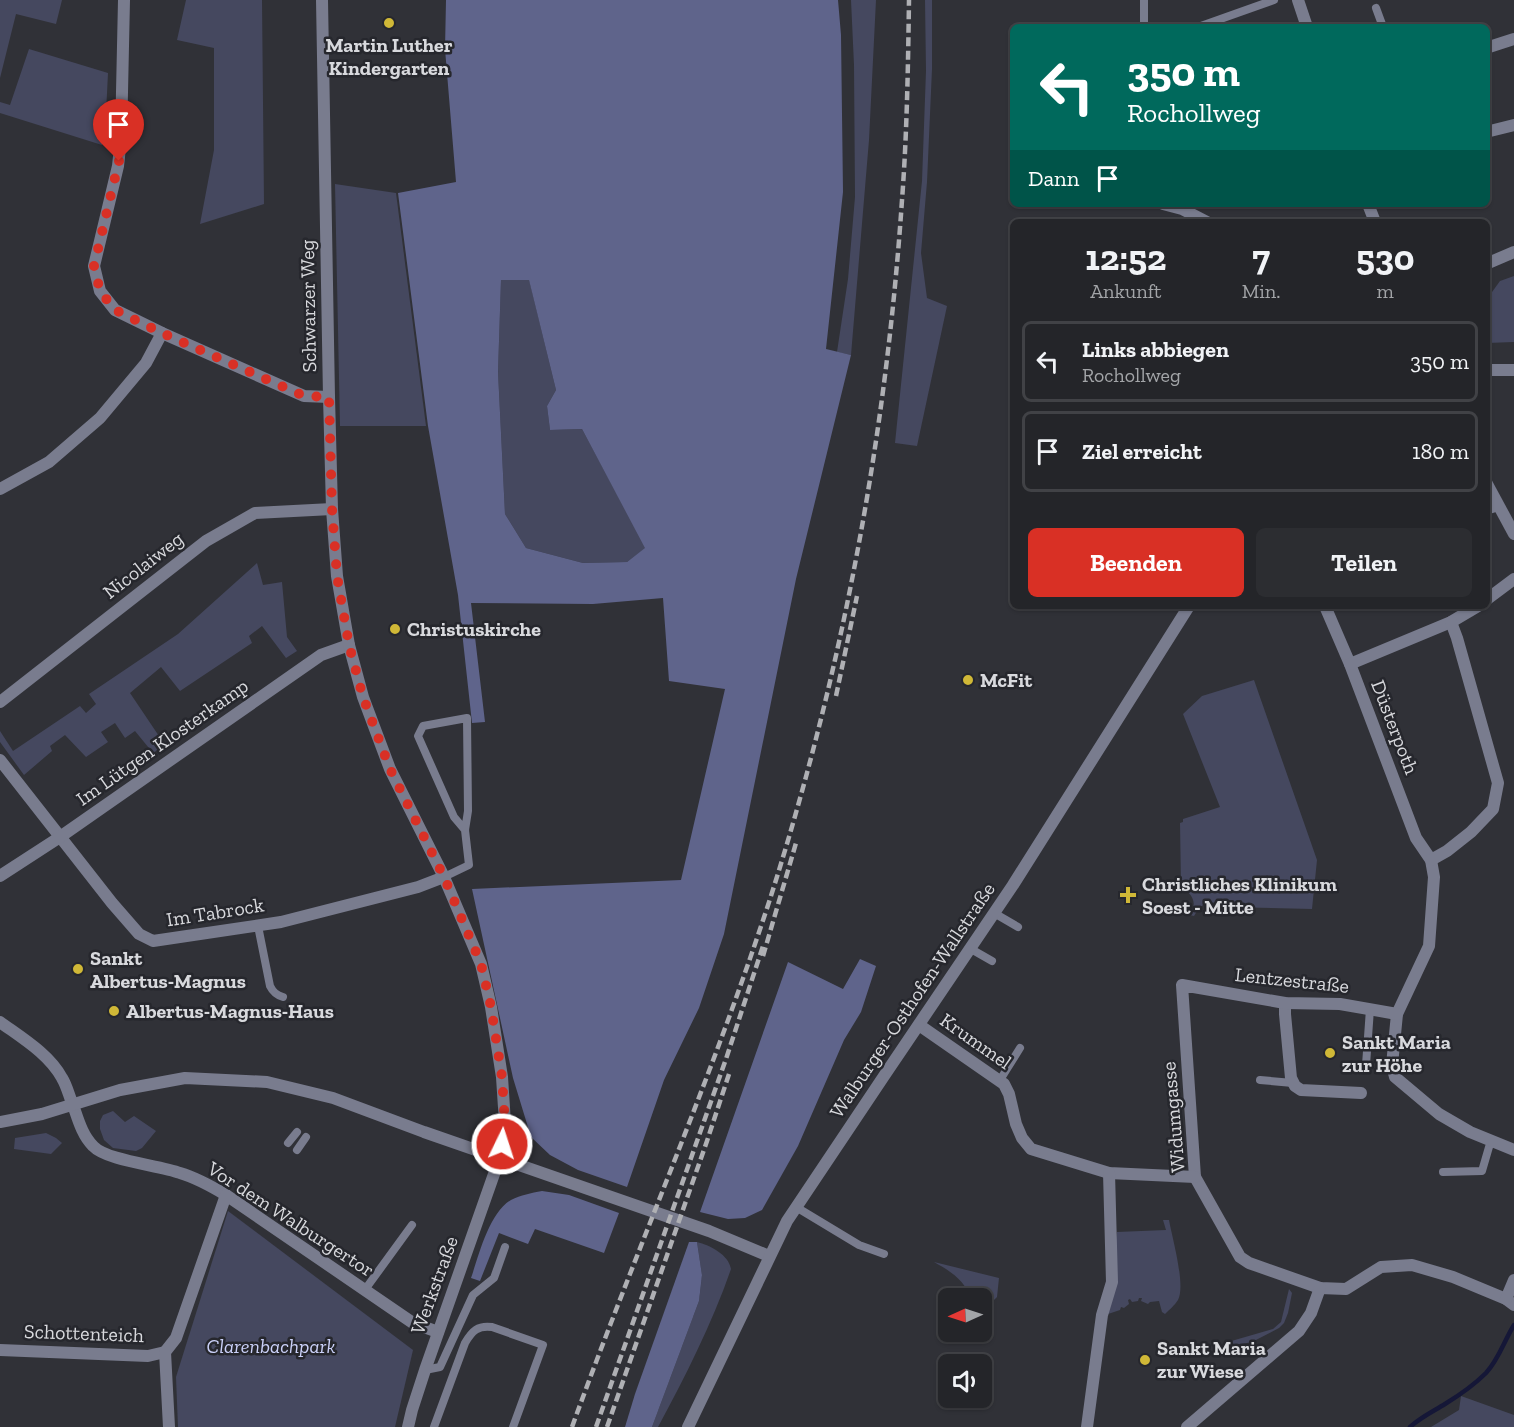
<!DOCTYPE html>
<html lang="de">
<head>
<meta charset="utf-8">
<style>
	body { margin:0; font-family:"Zilla Slab",serif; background:#2c2d31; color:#f1f3f6; height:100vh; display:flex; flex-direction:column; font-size:22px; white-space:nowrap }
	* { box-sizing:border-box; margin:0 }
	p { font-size:20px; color:#a3a5a8 }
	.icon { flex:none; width:33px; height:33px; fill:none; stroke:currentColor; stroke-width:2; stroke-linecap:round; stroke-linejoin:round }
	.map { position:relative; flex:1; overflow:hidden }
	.drawer { position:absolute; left:1010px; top:219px; width:480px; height:390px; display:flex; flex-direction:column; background:#242529; border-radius:9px; box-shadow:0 2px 4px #0004,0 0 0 2px #414246 }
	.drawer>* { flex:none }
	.hud { position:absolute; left:1010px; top:24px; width:480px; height:183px; border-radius:9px; box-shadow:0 2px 4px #0004,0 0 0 2px #414246; background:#00695c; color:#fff; overflow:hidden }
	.needle { width:39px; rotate:267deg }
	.controls { position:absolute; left:938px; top:1288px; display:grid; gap:12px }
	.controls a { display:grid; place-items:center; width:54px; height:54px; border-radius:9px; background:#242529; box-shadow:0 2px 4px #0004,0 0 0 2px #414246; font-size:30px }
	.pin { position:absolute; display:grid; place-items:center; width:51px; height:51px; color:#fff; margin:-62px -26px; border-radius:50% 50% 50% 0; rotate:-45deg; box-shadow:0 0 6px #0007 }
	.pin .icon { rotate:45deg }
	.me { position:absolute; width:66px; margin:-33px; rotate:4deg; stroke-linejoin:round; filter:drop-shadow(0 0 4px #0008) }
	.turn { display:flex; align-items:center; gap:21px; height:126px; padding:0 18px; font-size:27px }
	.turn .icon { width:78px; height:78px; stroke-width:2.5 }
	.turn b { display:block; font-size:42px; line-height:51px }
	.then { display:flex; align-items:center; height:57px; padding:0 18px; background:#0003; gap:12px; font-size:22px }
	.eta { display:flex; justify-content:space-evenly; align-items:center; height:102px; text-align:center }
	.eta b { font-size:36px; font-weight:700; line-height:42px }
	.action { display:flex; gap:12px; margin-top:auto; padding:12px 18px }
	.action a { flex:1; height:69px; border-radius:9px; background:#d93025; color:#fff; font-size:24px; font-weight:700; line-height:69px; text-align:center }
	.action a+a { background:#2c2d31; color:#f1f3f6 }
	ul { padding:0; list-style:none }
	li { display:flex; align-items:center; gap:18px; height:81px; margin:0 12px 9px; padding:0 6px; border:3px solid #414246; border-radius:9px }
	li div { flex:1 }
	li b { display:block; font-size:22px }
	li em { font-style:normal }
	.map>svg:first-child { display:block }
	.green { fill:#45485f }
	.forest { fill:#5f648b; fill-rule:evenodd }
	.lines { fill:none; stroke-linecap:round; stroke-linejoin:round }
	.stream { stroke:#151737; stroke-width:4.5 }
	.service { stroke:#797c8e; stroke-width:8 }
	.minor { stroke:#797c8e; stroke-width:12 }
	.tertiary { stroke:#797c8e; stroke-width:12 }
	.rail { stroke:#afb0b4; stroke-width:4.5; stroke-dasharray:9 4.5; stroke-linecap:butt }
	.route { stroke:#d93025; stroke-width:10; stroke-dasharray:0 18 }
	.poi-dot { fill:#d0b837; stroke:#26272d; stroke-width:2 }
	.labels { text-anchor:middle; stroke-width:5; stroke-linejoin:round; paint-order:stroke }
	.poi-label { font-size:20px; font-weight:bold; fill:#d8d9dd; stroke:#26272d; text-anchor:start }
	.street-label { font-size:20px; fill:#d8d9dd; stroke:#26272d }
	.park-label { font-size:20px; font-style:italic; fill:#cbd1f9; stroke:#26272d }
</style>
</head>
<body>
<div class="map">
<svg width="1514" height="1427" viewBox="0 0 1514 1427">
	<rect width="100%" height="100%" fill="#303137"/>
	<g class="green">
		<polygon points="0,0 62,0 56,24 16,14 0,78"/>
		<polygon points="186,0 262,0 264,204 200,224 214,150 214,48 177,40"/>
		<polygon points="851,0 876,0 869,140 851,355 837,352 848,279 855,197 854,65"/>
		<polygon points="925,0 932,0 932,69 927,182 921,253 927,298 947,306 917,446 895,443 922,181 926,71"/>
		<polygon points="29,49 108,73 105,134 100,133 105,135 102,145 0,113 0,102 10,105"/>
		<polygon points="335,184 396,193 426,426 340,426"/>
		<polygon points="1514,276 1514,342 1487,343 1487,299 1500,281"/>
		<polygon points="501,279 529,279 556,390 547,406 550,430 582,429 646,548 627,562 583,563 526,548 505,514 498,372"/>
		<polygon points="257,563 263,585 282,582 287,637 297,651 286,658 262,626 249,636 252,643 180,691 161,667 130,693 165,745 153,753 135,731 125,738 115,723 101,732 108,742 86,757 65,735 50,746 52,751 24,775 0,742 0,731 13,751 80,706 86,713 96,704 89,694 178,634"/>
		<path d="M1254 680 1317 860 1312 909 1227 907C1210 900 1204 900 1194 916L1190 915C1198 901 1192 895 1181 886L1180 823 1183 822V819L1220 807 1183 714 1202 696Z"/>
		<polygon points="113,1111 125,1122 134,1116 156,1131 142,1148 136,1151 113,1148 104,1140 100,1129 100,1121 103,1115"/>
		<polygon points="46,1133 56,1138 62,1143 51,1154 14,1149 15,1138"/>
		<polygon points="228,1211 413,1350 395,1427 178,1427 176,1377"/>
		<path d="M1163 1220H1169C1172 1237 1186 1285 1178 1300 1175 1305 1169 1310 1165 1314L1162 1312 1159 1301 1150 1302 1148 1304 1141 1301 1142 1298H1139L1138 1301 1132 1302 1130 1299 1128 1300 1129 1304 1124 1308 1121 1307 1120 1310 1108 1314 1117 1232 1166 1230Z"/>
		<path d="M697 1242C710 1245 729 1255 731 1269 712 1324 685 1377 658 1427H652L699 1301 702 1275Z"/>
		<path d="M934 1262 999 1278 997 1297 993 1301 991 1327 993 1330 991 1339 981 1327V1299H971C965 1280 950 1271 934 1262Z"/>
		<polygon points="1289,1289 1292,1293 1288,1313 1284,1323 1279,1328 1252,1342 1237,1345 1228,1342 1273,1329 1281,1322"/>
		<polygon points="1461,1396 1514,1415 1514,1427 1431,1427 1459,1410"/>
	</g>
	<g class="forest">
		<path d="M446 0H838L841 35 843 192 826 349 851 355 796 579 724 934 699 1008 664 1080 627 1187 578 1170 550 1155 531 1137 513 1078 472 889 681 880 725 689 669 681 663 598 593 604 471 603 485 722 472 723 458 595 428 426 398 193 456 182 445 49ZM529 280 556 390 547 406 550 430 582 429 645 548 627 562 583 563 526 548 505 514 498 372 501 280Z"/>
		<polygon points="860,959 876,966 861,1012 844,1040 798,1146 762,1210 745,1218 728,1219 700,1212 788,962 843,989"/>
		<path d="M542 1191 569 1195 619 1213 604 1253 535 1229 528 1244 499 1233 480 1281 471 1278C479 1255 489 1213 511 1200 521 1195 531 1193 542 1191Z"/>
		<polygon points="689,1242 697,1242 702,1275 699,1301 652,1427 625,1427 635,1394"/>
	</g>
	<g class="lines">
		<path class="stream" d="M1410 1427C1421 1417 1432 1412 1445 1404 1458 1396 1475 1384 1486 1373 1499 1359 1504 1341 1514 1325"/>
		<g class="service">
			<polyline points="1144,0 1144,27"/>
			<polyline points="1376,8 1383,27"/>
			<polyline points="1198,27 1274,0"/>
			<polyline points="1486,511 1499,507"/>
			<polyline points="444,877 469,865 465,830 468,811 467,718 423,726 418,736 454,817 465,830"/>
			<polyline points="994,913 1018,927"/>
			<path d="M258 926 270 986C273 992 276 995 283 997"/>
			<polyline points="971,949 992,961"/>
			<polyline points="1366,1065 1370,1009"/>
			<polyline points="1000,1080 1020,1048"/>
			<polyline points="1260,1080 1293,1083"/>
			<polyline points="288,1143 297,1132"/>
			<polyline points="297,1150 306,1137"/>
			<polyline points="1443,1172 1482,1171 1489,1147 1492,1141"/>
			<polyline points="796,1207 859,1245 884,1254"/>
			<polyline points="364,1291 412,1225"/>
			<polyline points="425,1370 440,1367 473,1295 494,1278 505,1247"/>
			<path d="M434 1427 465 1343C472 1331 478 1325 492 1327L543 1345 513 1427"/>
		</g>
		<g class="minor">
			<polyline points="124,0 121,138 118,166 94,266 100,291 115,310 162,333 304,396 329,397"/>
			<polyline points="1298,0 1307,27"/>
			<polyline points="1486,48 1514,39"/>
			<polyline points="1486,132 1514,125"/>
			<polyline points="1163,204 1182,209 1207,222"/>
			<polyline points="1368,204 1375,222"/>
			<polyline points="1486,370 1514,370"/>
			<polyline points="1486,482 1514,534"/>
			<polyline points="0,489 49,462 100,418 146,363 162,333"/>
			<polyline points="1486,600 1514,579"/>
			<polyline points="1325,606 1350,664 1416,838 1431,860 1434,877 1429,946 1397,1014 1392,1065 1395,1077 1439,1114 1470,1132 1514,1150"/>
			<polyline points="1350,664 1451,622 1478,606"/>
			<polyline points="0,702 206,541 255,513 332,509"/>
			<polyline points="0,760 112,903 139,934 153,941 281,922 418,887 444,877"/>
			<polyline points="1431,860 1447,851 1471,832 1493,809 1498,783 1457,638 1451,622"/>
			<polyline points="0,876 60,837 321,655 349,645"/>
			<polyline points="1285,1003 1285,1014 1291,1078 1295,1086 1301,1090 1361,1093"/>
			<polyline points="1397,1014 1340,1004 1285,1003 1182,985 1195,1177 1240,1257 1249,1263 1320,1288 1346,1289 1381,1267 1412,1265 1453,1277 1506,1299 1514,1305"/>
			<polyline points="919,1025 1004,1084 1009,1094 1016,1124 1022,1138 1031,1149 1109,1173 1195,1177"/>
			<path d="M73 1105C78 1119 82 1135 93 1146 107 1161 159 1165 180 1173 197 1178 211 1186 226 1195L413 1323 438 1332"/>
			<polyline points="1506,1299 1514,1280"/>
			<polyline points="0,1350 148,1356 165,1352"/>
			<polyline points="169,1427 165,1352 176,1338 226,1195"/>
			<polyline points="408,1427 412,1410 425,1370 500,1157"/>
			<polyline points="1087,1427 1102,1315 1112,1282 1109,1173"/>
			<polyline points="1187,1427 1299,1331 1311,1313 1320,1288"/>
		</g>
		<g class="tertiary">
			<polyline points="322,0 329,397 332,509 337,576 349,645 363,697 390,769 444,877 481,964 491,1007 502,1077 505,1123 500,1157"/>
			<polyline points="1486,264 1514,252"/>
			<path d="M0 1022C22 1038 49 1054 62 1078 67 1086 69 1096 73 1105"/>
			<polyline points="0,1122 42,1114 120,1090 185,1078 267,1082 333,1098 424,1132 709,1231 769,1256"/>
			<polyline points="688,1427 787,1221 884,1076 1013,885 1189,606"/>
		</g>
		<g class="rail">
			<polyline points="836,696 857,596"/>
			<polyline points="763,956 796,843"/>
			<path d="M572 1427C636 1250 712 1078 770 899 842 673 886 437 902 200 907 134 908 67 909 0"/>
			<polyline points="596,1427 726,1059 763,946"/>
			<polyline points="607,1427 707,1141 730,1071"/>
		</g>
	</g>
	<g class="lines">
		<polyline class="route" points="119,161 94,266 100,291 115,310 162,333 304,396 329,397 332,509 337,576 349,645 363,697 390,769 444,877 481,964 491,1007 502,1077 505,1124 502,1144"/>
	</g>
	<g class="poi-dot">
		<circle cx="389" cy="23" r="6"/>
		<circle cx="395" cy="629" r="6"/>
		<circle cx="968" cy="680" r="6"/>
		<path d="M1125 886h6v6h6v6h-6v6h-6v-6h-6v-6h6z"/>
		<circle cx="78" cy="969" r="6"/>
		<circle cx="114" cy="1011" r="6"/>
		<circle cx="1330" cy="1053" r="6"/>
		<circle cx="1145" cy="1360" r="6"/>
	</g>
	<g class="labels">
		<g class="poi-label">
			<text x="389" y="52" text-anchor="middle">Martin Luther<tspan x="389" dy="23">Kindergarten</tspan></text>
			<text x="407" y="636">Christuskirche</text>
			<text x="980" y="687">McFit</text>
			<text x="1142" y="891">Christliches Klinikum<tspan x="1142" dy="23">Soest - Mitte</tspan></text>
			<text x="90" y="965">Sankt<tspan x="90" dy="23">Albertus-Magnus</tspan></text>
			<text x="126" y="1018">Albertus-Magnus-Haus</text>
			<text x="1342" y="1049">Sankt Maria<tspan x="1342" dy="23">zur Höhe</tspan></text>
			<text x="1157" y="1355">Sankt Maria<tspan x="1157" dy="23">zur Wiese</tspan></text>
		</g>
		<g class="street-label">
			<text transform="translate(308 306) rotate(-91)" y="7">Schwarzer Weg</text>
			<text transform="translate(143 565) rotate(-38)" y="7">Nicolaiweg</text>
			<text transform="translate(1395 727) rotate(69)" y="7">Düsterpoth</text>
			<text transform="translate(162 742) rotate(-35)" y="7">Im Lütgen Klosterkamp</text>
			<text transform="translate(215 912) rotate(-9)" y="7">Im Tabrock</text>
			<text transform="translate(1292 980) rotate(6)" y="7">Lentzestraße</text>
			<text transform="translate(912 1000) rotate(-56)" y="7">Walburger-Osthofen-Wallstraße</text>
			<text transform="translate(976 1041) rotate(35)" y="7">Krummel</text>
			<text transform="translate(1173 1117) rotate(-95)" y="7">Widumgasse</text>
			<text transform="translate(291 1219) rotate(33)" y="7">Vor dem Walburgertor</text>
			<text transform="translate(434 1285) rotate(-70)" y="7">Werkstraße</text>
			<text transform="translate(84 1333) rotate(2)" y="7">Schottenteich</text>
		</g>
		<g class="park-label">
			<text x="271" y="1353">Clarenbachpark</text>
		</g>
	</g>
</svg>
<div class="controls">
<a><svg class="needle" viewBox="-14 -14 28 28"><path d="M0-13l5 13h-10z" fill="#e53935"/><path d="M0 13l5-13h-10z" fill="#a3a5a8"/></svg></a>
<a><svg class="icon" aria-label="sound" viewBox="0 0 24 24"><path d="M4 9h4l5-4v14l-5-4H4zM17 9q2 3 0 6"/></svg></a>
</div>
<div class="pin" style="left:119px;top:161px;background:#d93025"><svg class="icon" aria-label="arrive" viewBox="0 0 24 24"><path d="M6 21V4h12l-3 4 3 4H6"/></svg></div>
<svg class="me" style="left:502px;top:1144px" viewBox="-20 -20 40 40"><circle r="17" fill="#d93025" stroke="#fff" stroke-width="3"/><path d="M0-11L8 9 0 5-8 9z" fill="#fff"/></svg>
<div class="hud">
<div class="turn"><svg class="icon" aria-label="left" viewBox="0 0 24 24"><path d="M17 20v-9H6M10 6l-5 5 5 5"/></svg><div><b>350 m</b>Rochollweg</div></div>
<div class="then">Dann<svg class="icon" aria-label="arrive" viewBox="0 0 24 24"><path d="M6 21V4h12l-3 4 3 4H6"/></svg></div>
</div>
<section class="drawer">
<div class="eta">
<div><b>12:52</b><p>Ankunft</p></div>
<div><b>7</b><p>Min.</p></div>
<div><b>530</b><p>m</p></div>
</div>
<ul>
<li><svg class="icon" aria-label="left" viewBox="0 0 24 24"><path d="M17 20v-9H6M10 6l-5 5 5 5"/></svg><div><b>Links abbiegen</b><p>Rochollweg</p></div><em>350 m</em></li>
<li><svg class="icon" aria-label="arrive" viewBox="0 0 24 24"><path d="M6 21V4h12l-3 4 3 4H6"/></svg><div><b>Ziel erreicht</b></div><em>180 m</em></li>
</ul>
<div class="action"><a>Beenden</a><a>Teilen</a></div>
</section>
</div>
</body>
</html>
